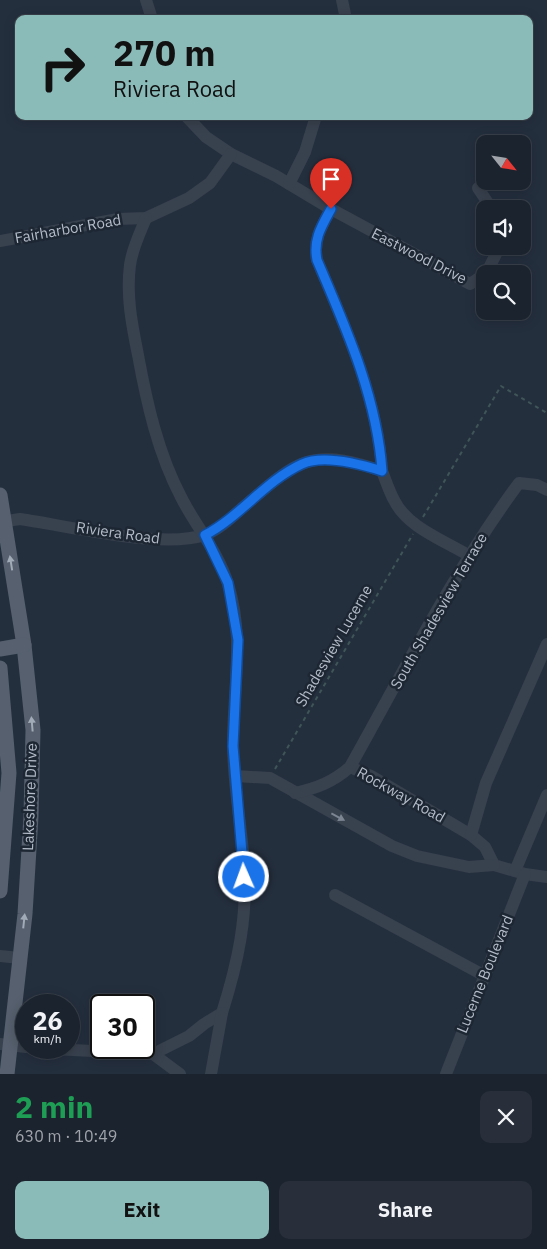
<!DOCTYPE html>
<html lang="en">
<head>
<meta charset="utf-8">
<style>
	body { margin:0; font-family:"IBM Plex Sans",sans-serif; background:#282f3a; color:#f1f3f6; height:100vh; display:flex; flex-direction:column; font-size:19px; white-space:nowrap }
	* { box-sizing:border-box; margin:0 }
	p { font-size:16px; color:#a0a4aa }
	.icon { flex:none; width:28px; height:28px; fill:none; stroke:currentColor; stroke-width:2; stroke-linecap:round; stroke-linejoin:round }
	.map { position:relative; height:1074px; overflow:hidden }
	.panel { display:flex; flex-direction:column; background:#1b232e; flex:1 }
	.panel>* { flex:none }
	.guide { position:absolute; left:15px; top:15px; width:518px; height:105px; border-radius:10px; box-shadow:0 2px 12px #0003,0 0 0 1px #39404a; background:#8bbbb9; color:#111; overflow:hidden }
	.needle { width:32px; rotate:120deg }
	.controls { position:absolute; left:476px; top:135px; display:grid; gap:10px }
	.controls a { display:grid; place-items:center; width:55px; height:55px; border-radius:10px; background:#1b232e; box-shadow:0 2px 12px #0003,0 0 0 1px #39404a; font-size:25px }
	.speed { position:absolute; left:15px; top:994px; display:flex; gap:10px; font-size:25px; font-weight:700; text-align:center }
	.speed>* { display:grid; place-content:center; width:65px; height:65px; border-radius:50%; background:#1b232e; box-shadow:0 2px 12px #0003,0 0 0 1px #39404a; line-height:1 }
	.speed small { font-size:12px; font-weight:400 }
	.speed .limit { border:2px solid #111; border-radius:8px; background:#fff; color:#111 }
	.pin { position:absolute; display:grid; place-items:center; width:42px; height:42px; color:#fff; margin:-51px -21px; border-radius:50% 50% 50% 0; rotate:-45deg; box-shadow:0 0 5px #0007 }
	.pin .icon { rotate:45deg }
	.me { position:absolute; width:55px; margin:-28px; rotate:358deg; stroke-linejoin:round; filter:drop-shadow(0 0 4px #0008) }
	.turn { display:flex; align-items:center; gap:18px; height:105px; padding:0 15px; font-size:22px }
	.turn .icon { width:65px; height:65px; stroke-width:2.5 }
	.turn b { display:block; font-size:35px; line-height:42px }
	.round { display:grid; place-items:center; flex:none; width:52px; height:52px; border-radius:10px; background:#282f3a }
	.summary { display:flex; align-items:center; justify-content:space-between; height:85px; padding:0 15px }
	h1 { font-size:30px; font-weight:700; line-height:38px; color:#1e9e55 }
	.action { display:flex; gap:10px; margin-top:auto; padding:10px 15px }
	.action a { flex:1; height:58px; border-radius:10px; background:#8bbbb9; color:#111; font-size:20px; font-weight:700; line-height:58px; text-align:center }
	.action a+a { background:#282f3a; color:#f1f3f6 }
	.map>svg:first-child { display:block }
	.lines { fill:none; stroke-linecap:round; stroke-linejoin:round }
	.path { stroke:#3f5557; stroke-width:2; stroke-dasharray:4 4; stroke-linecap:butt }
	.minor { stroke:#38414e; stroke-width:12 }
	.major { stroke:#56606e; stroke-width:15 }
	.oneway { fill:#a1aab7 }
	.oneway2 { fill:#7c8592 }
	.route-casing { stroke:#114b97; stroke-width:12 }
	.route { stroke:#1a73e8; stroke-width:9 }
	.labels { text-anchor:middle; stroke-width:5; stroke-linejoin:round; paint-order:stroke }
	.street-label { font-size:15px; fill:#b4bcc9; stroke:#1d2633 }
</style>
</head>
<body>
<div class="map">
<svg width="547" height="1074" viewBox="0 0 547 1074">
	<rect width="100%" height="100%" fill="#242f3e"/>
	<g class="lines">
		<g class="path">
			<polyline points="423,517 501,386 547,413"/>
			<polyline points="275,769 413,534"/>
		</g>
		<g class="minor">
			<polyline points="146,0 152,19"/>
			<polyline points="342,0 346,19"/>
			<polyline points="186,116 206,137 231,154 276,176 331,209 470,284 485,274"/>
			<polyline points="289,184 305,152 316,116"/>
			<polyline points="478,188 492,209"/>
			<path d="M331 209C321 227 313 240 317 260 346 328 377 397 382 471"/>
			<polyline points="0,241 118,219 146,218 189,198 210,183 231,154"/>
			<polyline points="486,274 500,246"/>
			<path d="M0 522 20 519C69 526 160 549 205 535 219 530 232 517 242 508 258 495 285 469 304 463 329 454 358 463 382 471 386 481 389 491 394 500 407 527 443 540 468 555"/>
			<polyline points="350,767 371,776 471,835 485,847 494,865 525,874 547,877"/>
			<polyline points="235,776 270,778 392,846 417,856 469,867 494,865"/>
			<path d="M295 793C317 788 333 782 350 767 404 671 453 572 519 483L537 485 547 490"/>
			<polyline points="471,835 486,783 547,644"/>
			<polyline points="515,871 547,795"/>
			<polyline points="335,895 485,976"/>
			<polyline points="0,956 20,958"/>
			<polyline points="0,1044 26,1047"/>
			<path d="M33 1048 153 1054 189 1036 204 1024 222 1013C238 962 248 917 244 863 241 823 233 783 233 744 233 689 245 637 228 584 218 551 196 527 181 497 158 453 147 404 138 355 132 325 126 296 130 265 132 249 140 233 146 218"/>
			<polyline points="153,1054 180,1074"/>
			<polyline points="211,1074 222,1013"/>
			<polyline points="446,1074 525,874"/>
		</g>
		<g class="major">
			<polyline points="0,495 24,645 33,730 31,816 25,914 7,1074"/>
			<polyline points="0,649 24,645"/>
			<polyline points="0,668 9,773 0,891"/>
		</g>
	</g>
	<defs><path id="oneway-solid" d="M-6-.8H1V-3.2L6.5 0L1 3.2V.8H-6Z" transform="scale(1.25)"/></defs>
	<g class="oneway">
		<use href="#oneway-solid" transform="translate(11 563) rotate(-99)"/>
		<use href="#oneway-solid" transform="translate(32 724) rotate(-95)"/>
		<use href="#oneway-solid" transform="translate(24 921) rotate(-84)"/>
	</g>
	<use class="oneway2" href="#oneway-solid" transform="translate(338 817) rotate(28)"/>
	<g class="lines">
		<defs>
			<path id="route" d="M244 877 233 746 238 640 228 583 205 535C241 516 265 481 302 464 324 454 360 464 382 471 377 397 346 328 317 260 313 240 321 227 331 209"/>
		</defs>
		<use href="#route" class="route-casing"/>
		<use href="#route" class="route"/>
	</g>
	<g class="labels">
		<g class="street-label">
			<text transform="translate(68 229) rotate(-10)" y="5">Fairharbor Road</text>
			<text transform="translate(419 256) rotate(27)" y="5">Eastwood Drive</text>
			<text transform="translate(118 533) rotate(8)" y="5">Riviera Road</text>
			<text transform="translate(439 611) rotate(-60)" y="5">South Shadesview Terrace</text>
			<text transform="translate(334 646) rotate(-60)" y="5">Shadesview Lucerne</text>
			<text transform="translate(401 795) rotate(29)" y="5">Rockway Road</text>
			<text transform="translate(30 797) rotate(-88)" y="5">Lakeshore Drive</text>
			<text transform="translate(485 974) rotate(-68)" y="5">Lucerne Boulevard</text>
		</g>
	</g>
</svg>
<div class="controls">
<a><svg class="needle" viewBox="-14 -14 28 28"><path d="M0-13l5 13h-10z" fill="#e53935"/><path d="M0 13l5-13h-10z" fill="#a0a4aa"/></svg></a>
<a><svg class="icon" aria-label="sound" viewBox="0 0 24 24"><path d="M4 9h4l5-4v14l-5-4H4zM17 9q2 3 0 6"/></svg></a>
<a><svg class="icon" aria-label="search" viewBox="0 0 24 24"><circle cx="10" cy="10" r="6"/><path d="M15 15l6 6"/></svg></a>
</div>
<div class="speed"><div>26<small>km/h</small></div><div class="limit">30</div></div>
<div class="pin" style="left:331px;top:209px;background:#d93025"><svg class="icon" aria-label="arrive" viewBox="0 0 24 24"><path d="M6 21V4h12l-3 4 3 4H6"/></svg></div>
<svg class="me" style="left:244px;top:877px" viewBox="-20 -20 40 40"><circle r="17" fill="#1a73e8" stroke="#fff" stroke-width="3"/><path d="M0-11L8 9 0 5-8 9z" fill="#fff"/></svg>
<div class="guide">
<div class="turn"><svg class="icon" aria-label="right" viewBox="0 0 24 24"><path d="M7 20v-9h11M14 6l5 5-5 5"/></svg><div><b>270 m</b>Riviera Road</div></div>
</div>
</div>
<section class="panel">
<div class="summary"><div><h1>2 min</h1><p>630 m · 10:49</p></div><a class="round"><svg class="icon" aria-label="close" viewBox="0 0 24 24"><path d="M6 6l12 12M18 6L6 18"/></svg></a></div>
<div class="action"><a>Exit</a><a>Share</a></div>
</section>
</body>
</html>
